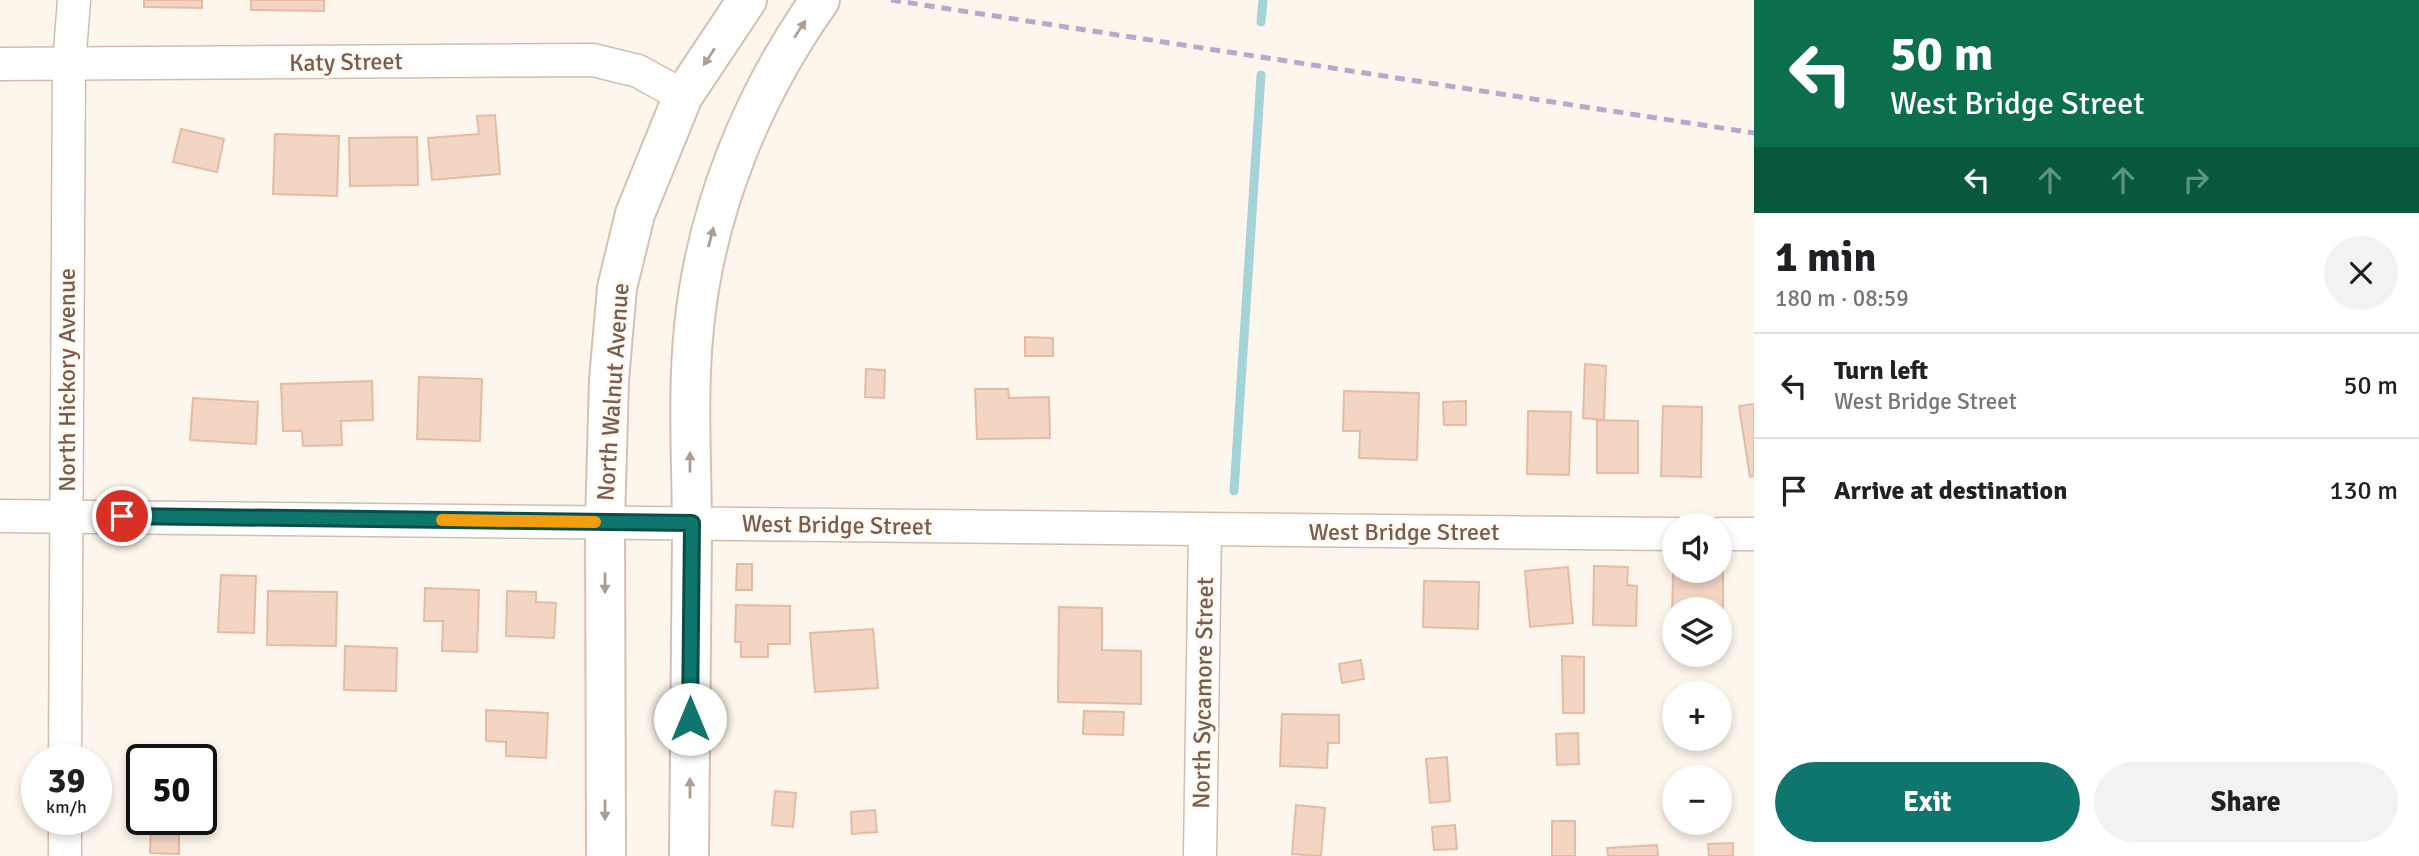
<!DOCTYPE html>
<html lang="en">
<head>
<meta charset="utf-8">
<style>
	body { margin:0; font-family:Signika,sans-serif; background:#f2f2f2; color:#202124; height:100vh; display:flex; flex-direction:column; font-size:26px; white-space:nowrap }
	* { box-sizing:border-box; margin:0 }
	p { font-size:23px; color:#757577 }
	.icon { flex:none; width:38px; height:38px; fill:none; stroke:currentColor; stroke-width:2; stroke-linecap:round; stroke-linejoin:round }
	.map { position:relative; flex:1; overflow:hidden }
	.panel { display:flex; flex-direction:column; background:#fff; width:665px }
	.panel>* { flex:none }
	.banner { background:#0b6e4f; color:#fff; overflow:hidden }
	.tools { position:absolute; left:1662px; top:513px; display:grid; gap:14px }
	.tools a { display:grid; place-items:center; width:70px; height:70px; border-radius:50%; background:#fff; box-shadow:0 4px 10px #0003; font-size:35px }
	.speed { position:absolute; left:21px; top:744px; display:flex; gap:14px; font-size:35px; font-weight:700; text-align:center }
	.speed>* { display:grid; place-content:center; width:91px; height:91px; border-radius:50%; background:#fff; box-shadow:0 4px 10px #0003; line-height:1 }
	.speed small { font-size:18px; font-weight:400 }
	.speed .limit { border:4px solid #111; border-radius:10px; background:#fff; color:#111 }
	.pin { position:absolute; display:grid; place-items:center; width:60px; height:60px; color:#fff; margin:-30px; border:4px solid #fff; border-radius:50%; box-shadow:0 2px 7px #0007 }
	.me { position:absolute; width:77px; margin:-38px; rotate:0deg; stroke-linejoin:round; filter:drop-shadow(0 0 5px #0008) }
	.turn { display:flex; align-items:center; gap:24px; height:147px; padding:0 21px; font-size:32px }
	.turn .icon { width:91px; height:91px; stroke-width:2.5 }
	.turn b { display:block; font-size:49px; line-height:60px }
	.lanes { display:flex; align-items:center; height:66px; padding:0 21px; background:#0003; justify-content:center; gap:35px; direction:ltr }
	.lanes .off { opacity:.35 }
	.round { display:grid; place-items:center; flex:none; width:74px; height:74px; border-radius:37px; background:#f2f2f2 }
	.headline { display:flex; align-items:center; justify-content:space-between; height:119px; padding:0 21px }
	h1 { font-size:42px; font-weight:700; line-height:52px }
	.primary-button { display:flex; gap:14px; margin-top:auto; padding:14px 21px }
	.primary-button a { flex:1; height:80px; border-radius:42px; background:#0f766e; color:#fff; font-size:28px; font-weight:700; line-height:80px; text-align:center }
	.primary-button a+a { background:#f2f2f2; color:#202124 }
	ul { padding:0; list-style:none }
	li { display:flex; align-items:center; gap:21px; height:105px; padding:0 21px; border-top:2px solid #e0e0e0 }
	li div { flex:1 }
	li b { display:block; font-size:26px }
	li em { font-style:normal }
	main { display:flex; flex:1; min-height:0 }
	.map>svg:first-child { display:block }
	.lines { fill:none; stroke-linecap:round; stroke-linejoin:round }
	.stream { stroke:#a5d3da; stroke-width:9 }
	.building { fill:#f3d5c3; stroke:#e6bba3; stroke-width:2 }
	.minor-casing { stroke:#d1beb0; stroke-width:35 }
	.secondary-casing { stroke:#d6c0b0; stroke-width:42 }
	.minor { stroke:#fff; stroke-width:32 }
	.secondary { stroke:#fff; stroke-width:38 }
	.rail { stroke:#b9a8c9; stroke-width:5; stroke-dasharray:10 7; stroke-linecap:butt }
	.oneway { fill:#af9d94 }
	.route-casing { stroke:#0a4d48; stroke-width:18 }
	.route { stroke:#0f766e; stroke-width:12 }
	.slow { stroke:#f59e0b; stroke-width:12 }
	.labels { text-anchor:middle; stroke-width:6; stroke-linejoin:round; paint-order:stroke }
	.street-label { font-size:24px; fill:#7a5c4d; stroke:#fffaf3 }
</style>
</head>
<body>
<main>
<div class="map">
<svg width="1754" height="856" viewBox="0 0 1754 856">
	<rect width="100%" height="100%" fill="#fdf6ec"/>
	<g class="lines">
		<g class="stream">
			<polyline points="1261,22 1263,0"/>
			<polyline points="1234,491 1261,75"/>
		</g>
	</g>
	<g class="building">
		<polygon points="144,0 202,0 202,8 144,7"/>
		<polygon points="251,0 324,0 324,11 251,10"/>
		<polygon points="495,115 500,174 432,180 428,138 479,134 477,116"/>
		<polygon points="181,129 224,139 217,172 173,162"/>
		<polygon points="275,134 339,136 337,196 273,194"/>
		<polygon points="417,137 418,185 350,186 349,138"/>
		<polygon points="1025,337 1053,338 1053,356 1025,356"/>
		<polygon points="1585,364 1606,366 1604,420 1583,418"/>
		<polygon points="866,369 885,370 884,398 865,397"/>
		<polygon points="419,377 482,379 480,441 417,439"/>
		<polygon points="372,381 373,420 341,421 342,445 303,446 302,431 283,431 281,384"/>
		<polygon points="975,389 1008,389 1009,398 1049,397 1050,438 977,439"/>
		<polygon points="1344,391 1419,393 1417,460 1359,458 1360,431 1343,431"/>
		<polygon points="193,398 258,402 256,444 190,440"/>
		<polygon points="1466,401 1466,425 1444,425 1443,402"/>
		<polygon points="1754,404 1754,476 1750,477 1739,406"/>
		<polygon points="1663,406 1702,407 1701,477 1661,476"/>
		<polygon points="1528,411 1571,412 1569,475 1527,474"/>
		<polygon points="1597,420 1638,421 1638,473 1597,473"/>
		<polygon points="737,564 752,564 752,590 736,590"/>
		<polygon points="1594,566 1628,567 1627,585 1637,586 1636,626 1593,625"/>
		<polygon points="1568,567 1573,623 1530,627 1525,571"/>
		<polygon points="1673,571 1723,572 1723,621 1720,609 1675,609 1672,620"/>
		<polygon points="221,575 256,576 254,633 218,632"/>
		<polygon points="1424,581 1479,582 1478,629 1423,627"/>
		<polygon points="425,588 479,590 477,652 442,651 443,621 424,621"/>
		<polygon points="268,591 337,592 336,646 267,645"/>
		<polygon points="507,591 536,592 536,602 556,603 554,638 506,636"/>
		<polygon points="736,605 790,606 790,644 768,644 768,657 741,657 741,642 735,642"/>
		<polygon points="1059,607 1102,608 1102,650 1141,651 1141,704 1058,702"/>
		<polygon points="873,629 878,688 815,692 810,633"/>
		<polygon points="345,646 397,648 396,691 344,690"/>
		<polygon points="1562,656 1584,657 1584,713 1563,713"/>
		<polygon points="1361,660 1364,679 1342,683 1339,664"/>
		<polygon points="486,710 548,713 546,758 506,756 506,742 486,741"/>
		<polygon points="1084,711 1124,712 1123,735 1083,734"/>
		<polygon points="1282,714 1339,715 1339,743 1328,743 1327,768 1280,766"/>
		<polygon points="1578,733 1579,764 1557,765 1556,734"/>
		<polygon points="1447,757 1450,801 1430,803 1426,759"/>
		<polygon points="775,791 796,793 793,827 772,825"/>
		<polygon points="1296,805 1325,808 1321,856 1292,854"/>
		<polygon points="875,810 877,832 852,834 851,812"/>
		<rect x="1552" y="821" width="23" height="35"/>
		<polygon points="151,823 179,824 179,854 150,853"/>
		<polygon points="1455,825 1457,849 1434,850 1432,827"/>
		<polygon points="1733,843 1733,856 1709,856 1708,844"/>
		<polygon points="1657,845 1658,856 1608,856 1607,848"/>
	</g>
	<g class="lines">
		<defs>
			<g id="minor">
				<polyline points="0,64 593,60 638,71 683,96"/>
				<polyline points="0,516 1675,534"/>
				<polyline points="1720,534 1754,534"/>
				<polyline points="65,760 69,65 74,0"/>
				<polyline points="65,856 65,819"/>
				<polyline points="1200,856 1205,530"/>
			</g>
			<g id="secondary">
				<polyline points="606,856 605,522 609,380 617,288 635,214 683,96 747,0"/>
				<path d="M689 856C690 748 691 641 692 533 692 465 687 396 694 327 706 209 752 96 820 0"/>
			</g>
		</defs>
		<use href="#minor" class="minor-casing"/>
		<use href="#secondary" class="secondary-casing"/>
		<use href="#minor" class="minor"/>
		<use href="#secondary" class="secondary"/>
		<polyline class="rail" points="891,0 1754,133"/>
	</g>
	<defs><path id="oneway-solid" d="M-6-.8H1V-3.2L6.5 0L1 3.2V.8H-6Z" transform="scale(1.75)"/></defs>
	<g class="oneway">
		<use href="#oneway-solid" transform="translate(800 29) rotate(-57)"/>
		<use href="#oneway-solid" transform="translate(709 57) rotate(123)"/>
		<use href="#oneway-solid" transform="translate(711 237) rotate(-75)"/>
		<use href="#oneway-solid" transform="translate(690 462) rotate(-90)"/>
		<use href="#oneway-solid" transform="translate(605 583) rotate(90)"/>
		<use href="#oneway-solid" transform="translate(690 788) rotate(-90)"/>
		<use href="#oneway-solid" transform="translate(605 810) rotate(90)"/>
	</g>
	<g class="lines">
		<defs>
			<polyline id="route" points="122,516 692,523 690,719"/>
		</defs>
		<use href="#route" class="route-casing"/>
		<use href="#route" class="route"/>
		<polyline class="slow" points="442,520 595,522"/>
	</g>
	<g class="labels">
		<g class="street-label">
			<text transform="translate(346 62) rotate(-1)" y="8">Katy Street</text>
			<text transform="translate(67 380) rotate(-90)" y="8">North Hickory Avenue</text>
			<text transform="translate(613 392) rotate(-86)" y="8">North Walnut Avenue</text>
			<text transform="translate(837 525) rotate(1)" y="8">West Bridge Street</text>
			<text x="1404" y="540">West Bridge Street</text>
			<text transform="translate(1203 693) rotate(-89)" y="8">North Sycamore Street</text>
		</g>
	</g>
</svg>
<div class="tools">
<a><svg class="icon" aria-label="sound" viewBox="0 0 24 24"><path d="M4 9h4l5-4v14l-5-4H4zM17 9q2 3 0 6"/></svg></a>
<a><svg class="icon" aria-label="layers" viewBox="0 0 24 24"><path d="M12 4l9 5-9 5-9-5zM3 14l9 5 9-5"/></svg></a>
<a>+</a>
<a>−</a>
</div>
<div class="speed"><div>39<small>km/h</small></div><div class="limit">50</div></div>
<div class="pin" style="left:122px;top:516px;background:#d93025"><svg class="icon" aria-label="arrive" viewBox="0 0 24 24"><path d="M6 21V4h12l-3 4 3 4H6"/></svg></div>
<svg class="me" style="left:690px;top:719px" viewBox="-20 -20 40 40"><circle r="19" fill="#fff"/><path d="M0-13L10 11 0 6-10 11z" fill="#0f766e"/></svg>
</div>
<section class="panel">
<div class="banner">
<div class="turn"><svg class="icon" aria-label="left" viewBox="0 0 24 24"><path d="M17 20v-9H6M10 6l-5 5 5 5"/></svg><div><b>50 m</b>West Bridge Street</div></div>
<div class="lanes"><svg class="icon" aria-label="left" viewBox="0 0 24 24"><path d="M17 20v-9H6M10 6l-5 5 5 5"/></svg><svg class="icon off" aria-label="ahead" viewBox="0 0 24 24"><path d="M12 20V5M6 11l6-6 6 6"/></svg><svg class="icon off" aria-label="ahead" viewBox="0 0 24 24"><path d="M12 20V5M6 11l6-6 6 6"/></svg><svg class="icon off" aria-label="right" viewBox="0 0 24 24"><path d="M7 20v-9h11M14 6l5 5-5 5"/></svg></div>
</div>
<div class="headline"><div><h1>1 min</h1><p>180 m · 08:59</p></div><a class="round"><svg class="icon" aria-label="close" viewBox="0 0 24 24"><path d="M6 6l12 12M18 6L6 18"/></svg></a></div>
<ul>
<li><svg class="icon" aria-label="left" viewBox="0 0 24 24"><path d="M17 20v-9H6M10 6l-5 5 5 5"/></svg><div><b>Turn left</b><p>West Bridge Street</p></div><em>50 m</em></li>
<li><svg class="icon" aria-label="arrive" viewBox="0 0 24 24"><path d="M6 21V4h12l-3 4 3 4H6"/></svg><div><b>Arrive at destination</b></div><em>130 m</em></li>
</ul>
<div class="primary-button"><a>Exit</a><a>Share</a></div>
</section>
</main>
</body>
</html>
